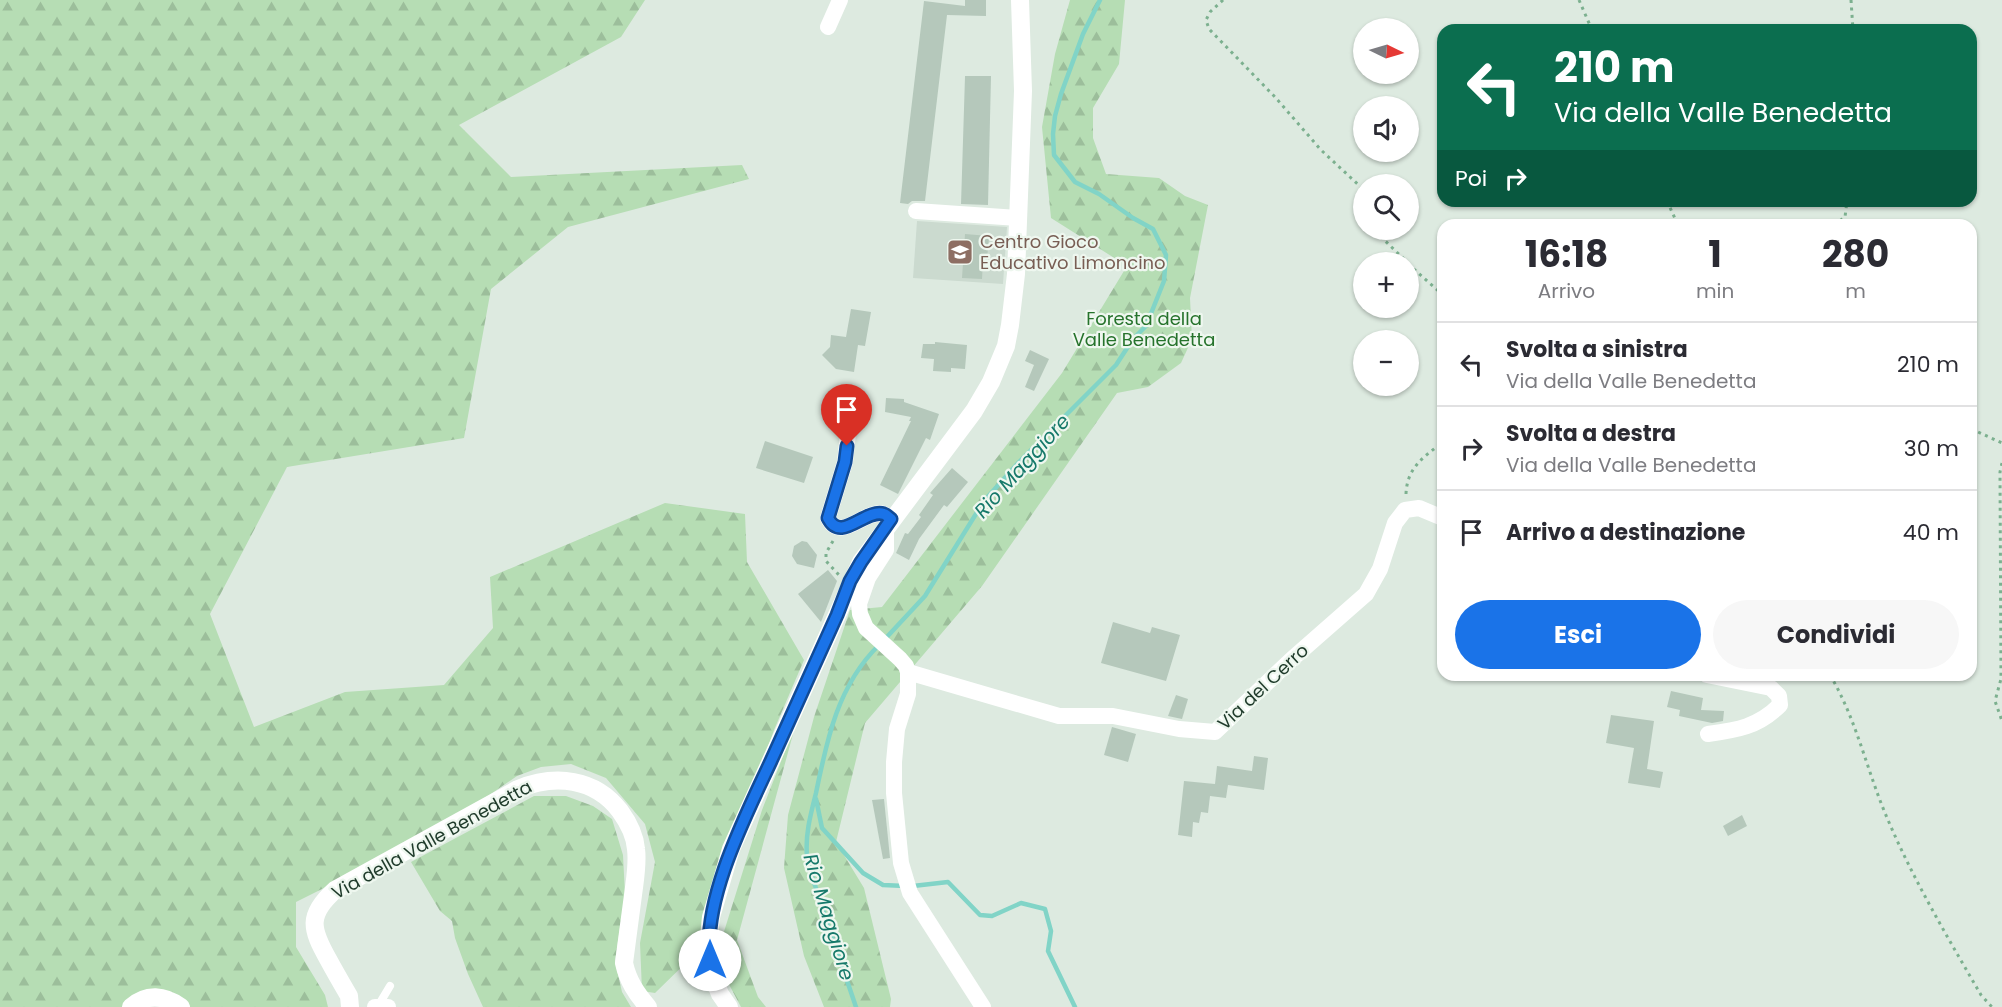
<!DOCTYPE html>
<html lang="it">
<head>
<meta charset="utf-8">
<style>
	body { margin:0; font-family:Poppins,sans-serif; background:#f7f7f7; color:#2b2b33; height:100vh; display:flex; flex-direction:column; font-size:22px; white-space:nowrap }
	* { box-sizing:border-box; margin:0 }
	p { font-size:20px; color:#7c7c81 }
	.icon { flex:none; width:33px; height:33px; fill:none; stroke:currentColor; stroke-width:2; stroke-linecap:round; stroke-linejoin:round }
	.map { position:relative; flex:1; overflow:hidden }
	.side { position:absolute; left:1437px; top:219px; width:540px; height:462px; display:flex; flex-direction:column; background:#fff; border-radius:18px; box-shadow:0 2px 4px #0004 }
	.side>* { flex:none }
	.top-card { position:absolute; left:1437px; top:24px; width:540px; height:183px; border-radius:18px; box-shadow:0 2px 4px #0004; background:#0b6e4f; color:#fff; overflow:hidden }
	.needle { width:39px; rotate:95deg }
	.fabs { position:absolute; left:1353px; top:18px; display:grid; gap:12px }
	.fabs a { display:grid; place-items:center; width:66px; height:66px; border-radius:50%; background:#fff; box-shadow:0 2px 4px #0004; font-size:30px }
	.pin { position:absolute; display:grid; place-items:center; width:51px; height:51px; color:#fff; margin:-62px -26px; border-radius:50% 50% 50% 0; rotate:-45deg; box-shadow:0 0 6px #0007 }
	.pin .icon { rotate:45deg }
	.me { position:absolute; width:66px; margin:-33px; rotate:0deg; stroke-linejoin:round; filter:drop-shadow(0 0 4px #0008) }
	.turn { display:flex; align-items:center; gap:21px; height:126px; padding:0 18px; font-size:27px }
	.turn .icon { width:78px; height:78px; stroke-width:2.5 }
	.turn b { display:block; font-size:42px; line-height:51px }
	.then { display:flex; align-items:center; height:57px; padding:0 18px; background:#0003; gap:12px; font-size:22px }
	.eta { display:flex; justify-content:space-evenly; align-items:center; height:102px; text-align:center }
	.eta b { font-size:36px; font-weight:700; line-height:42px }
	.button { display:flex; gap:12px; margin-top:auto; padding:12px 18px }
	.button a { flex:1; height:69px; border-radius:36px; background:#1a73e8; color:#fff; font-size:24px; font-weight:700; line-height:69px; text-align:center }
	.button a+a { background:#f7f7f7; color:#2b2b33 }
	ul { padding:0; list-style:none }
	li { display:flex; align-items:center; gap:18px; height:84px; padding:0 18px; border-top:2px solid #e1e1e2 }
	li div { flex:1 }
	li b { display:block; font-size:22px }
	li em { font-style:normal }
	.map>svg:first-child { display:block }
	.built { fill:#cbdacf }
	.forest { fill:url(#forest-firs) }
	.lines { fill:none; stroke-linecap:round; stroke-linejoin:round }
	.stream { stroke:#81d4c7; stroke-width:4.5 }
	.building { fill:#b5c8bb }
	.path { stroke:#7cb08f; stroke-width:3; stroke-dasharray:3 4.5; stroke-linecap:butt }
	.lane { stroke:#fff; stroke-width:8 }
	.street { stroke:#fff; stroke-width:16 }
	.secondary { stroke:#fff; stroke-width:18 }
	.route-casing { stroke:#114b97; stroke-width:15 }
	.route { stroke:#1a73e8; stroke-width:10 }
	.labels { text-anchor:middle; stroke-width:4.5; stroke-linejoin:round; paint-order:stroke }
	.education-label { font-size:18px; fill:#785e54; stroke:#eef7ef; text-anchor:start }
	.park-label { font-size:18px; fill:#26732c; stroke:#eef7ef }
	.street-label { font-size:18px; fill:#1e3a2a; stroke:#eef7ef }
	.water-label { font-size:20px; font-style:italic; fill:#16796a; stroke:#eef7ef }
</style>
</head>
<body>
<div class="map">
<svg width="2002" height="1007" viewBox="0 0 2002 1007">
	<defs>
		<pattern id="forest-firs" width="22" height="20" patternUnits="userSpaceOnUse" patternTransform="scale(1.5)"><rect width="22" height="20" fill="#b6ddb4"/><path d="M5 1l3.5 6h-7zM16 11l3.5 6h-7z" fill="#9cbe9b"/></pattern>
	</defs>
	<rect width="100%" height="100%" fill="#ddeae0"/>
	<polygon class="built" points="917,221 1007,227 1003,284 913,278"/>
	<g class="forest">
		<polygon points="0,0 645,0 621,37 459,125 511,177 742,165 749,179 568,227 491,289 464,438 287,467 210,614 254,727 345,692 444,685 493,628 490,577 665,503 745,514 747,562 804,660 774,730 750,798 720,862 696,953 655,993 642,991 640,943 655,862 645,824 606,778 571,764 541,767 517,776 488,796 334,883 296,902 296,947 325,995 328,1007 189,1007 184,1002 124,1007 0,1007"/>
		<polygon points="1070,0 1125,0 1119,64 1093,108 1093,138 1106,174 1159,178 1185,196 1208,205 1190,298 1192,339 1181,363 1148,387 1117,393 982,586 865,723 836,842 864,888 891,999 890,1007 824,1007 804,956 784,868 788,815 814,717 850,610 882,607 1062,373 1127,266 1051,218 1042,127 1055,54"/>
		<polygon points="796,723 737,940 758,997 766,1007 741,1007 724,975 722,938 762,810"/>
		<polygon points="534,796 566,796 593,806 612,819 623,855 625,894 615,961 622,992 631,1007 483,1007 468,974 455,938 452,921 440,911 411,862"/>
	</g>
	<g class="lines">
		<g class="stream">
			<polyline points="885,639 925,596 984,501 1019,462 1116,365 1133,339 1146,326 1164,281 1166,255 1153,229 1133,218 1099,194 1075,182 1054,155 1053,134 1055,116 1061,94 1083,34 1100,0"/>
			<polyline points="816,799 822,828 863,873 883,885 905,886"/>
			<polyline points="913,886 948,882 980,915 992,916 1021,903 1045,909 1051,931 1048,951 1075,1007"/>
			<path d="M856 1007C843 968 829 930 817 891 813 880 808 867 807 856 805 834 811 813 816 793 827 739 838 685 879 645"/>
		</g>
	</g>
	<g class="building">
		<polygon points="965,0 986,0 986,16 947,15 925,201 912,201 908,204 900,203 924,1 965,6"/>
		<polygon points="965,76 991,76 988,205 961,204"/>
		<polygon points="965,234 989,236 987,260 983,260 982,279 962,278"/>
		<polygon points="851,309 871,312 865,346 858,345 854,372 836,369 822,355 830,347 831,335 846,337"/>
		<polygon points="935,342 967,345 965,369 951,368 951,372 933,371 934,359 921,358 923,344 935,344"/>
		<polygon points="1030,350 1049,359 1034,391 1025,387 1034,365 1025,361"/>
		<polygon points="886,398 904,399 904,402 939,414 930,440 926,438 898,494 880,485 911,421 909,421 911,417 885,412"/>
		<polygon points="765,441 813,457 804,483 756,468"/>
		<polygon points="952,468 968,482 947,507 944,505 919,539 909,560 896,553 905,533 908,534 921,517 919,515 933,495 930,493"/>
		<polygon points="802,541 807,542 817,555 814,568 797,564 792,556 794,546"/>
		<polygon points="828,570 837,581 821,622 798,594"/>
		<polygon points="1113,622 1150,633 1152,627 1180,635 1166,681 1101,663"/>
		<polygon points="1671,691 1703,698 1701,710 1724,711 1723,721 1712,723 1679,716 1680,710 1667,707"/>
		<polygon points="1176,695 1188,699 1182,719 1168,716"/>
		<polygon points="1611,715 1654,721 1647,769 1663,772 1660,788 1628,783 1634,748 1606,743"/>
		<polygon points="1112,727 1136,734 1128,762 1104,755"/>
		<polygon points="1254,756 1268,758 1264,790 1228,785 1226,798 1210,796 1208,813 1201,812 1199,823 1193,822 1192,837 1178,835 1184,781 1215,784 1217,766 1252,771"/>
		<polygon points="884,799 890,858 883,859 872,800"/>
		<polygon points="1742,815 1747,826 1728,836 1723,826"/>
	</g>
	<g class="lines">
		<g class="path">
			<polyline points="1223,0 1210,12 1206,20 1209,29 1275,97 1321,150 1364,190"/>
			<polyline points="1579,0 1592,30"/>
			<polyline points="1851,0 1853,30"/>
			<polyline points="1667,201 1678,225"/>
			<polyline points="1834,225 1845,217 1847,201"/>
			<polyline points="1379,230 1378,234 1407,262"/>
			<polyline points="1408,264 1443,295"/>
			<polyline points="1971,432 1976,431 2002,443"/>
			<polyline points="2002,463 2000,472 2001,679 1995,701 2002,721"/>
			<path d="M1406 494C1407 467 1424 457 1443 442"/>
			<polyline points="833,541 826,553 826,561 839,575"/>
			<path d="M1830 675C1857 720 1867 772 1888 820 1914 881 1948 938 1981 995L1992 1007"/>
		</g>
		<g class="lane">
			<polyline points="850,414 857,400"/>
			<polyline points="378,1006 390,986"/>
		</g>
		<g class="street">
			<polyline points="828,27 840,0"/>
			<polyline points="916,211 1018,218"/>
			<path d="M850 414 845 462 828 518C841 544 865 508 884 514 885 514 890 519 891 519"/>
			<polyline points="886,528 886,550 868,578 859,604 860,614 866,628 900,659 906,666 908,672 908,694 897,729 894,762 894,793 901,863 910,893 983,1007"/>
			<polyline points="908,672 1059,716 1113,716 1179,729 1215,732 1292,659 1366,594 1380,569 1395,523 1405,510 1419,508 1443,518"/>
			<path d="M1707 675 1771 688 1779 696 1780 705C1758 727 1737 730 1708 734"/>
			<polyline points="375,1007 388,1007"/>
		</g>
		<g class="secondary">
			<path d="M131 1007C147 993 164 995 181 1007"/>
			<path d="M350 1007 349 996C342 984 335 972 328 959 311 929 307 915 335 890L518 789C555 774 595 778 620 811 628 822 635 836 636 849 638 864 635 879 633 895 630 917 627 940 624 963 628 981 636 993 648 1007"/>
			<polyline points="729,1007 720,994 711,972 708,947 711,917 731,849 861,562 974,411 991,382 1006,346 1010,325 1016,274 1023,91 1020,0"/>
		</g>
	</g>
	<g class="lines">
		<defs>
			<path id="route" d="M710 960C702 900 746 815 771 761 793 712 815 664 837 615L850 581 861 562 891 519C890 518 885 514 884 514 865 508 841 544 828 518L845 462 847 446"/>
		</defs>
		<use href="#route" class="route-casing"/>
		<use href="#route" class="route"/>
	</g>
	<defs>
		<symbol id="school-square" viewBox="-11 -11 22 22"><rect x="-9" y="-9" width="18" height="18" rx="4" fill="#8d6e63" stroke="#eef7ef"/><path d="M0-5L7-2L0 1L-7-2ZM-4 1L0 2.5L4 1V4Q0 6-4 4Z" fill="#fff"/></symbol>
	</defs>
	<g fill-rule="evenodd">
		<use href="#school-square" x="945" y="237" width="30" height="30"/>
	</g>
	<g class="labels">
		<g class="education-label">
			<text x="980" y="248">Centro Gioco<tspan x="980" dy="21">Educativo Limoncino</tspan></text>
		</g>
		<g class="park-label">
			<text x="1144" y="325">Foresta della<tspan x="1144" dy="21">Valle Benedetta</tspan></text>
		</g>
		<g class="street-label">
			<text transform="translate(1263 687) rotate(-43)" y="6">Via del Cerro</text>
			<text transform="translate(432 840) rotate(-29)" y="6">Via della Valle Benedetta</text>
		</g>
		<g class="water-label">
			<text transform="translate(1022 466) rotate(-48)" y="7">Rio Maggiore</text>
			<text transform="translate(829 917) rotate(73)" y="7">Rio Maggiore</text>
		</g>
	</g>
</svg>
<div class="fabs">
<a><svg class="needle" viewBox="-14 -14 28 28"><path d="M0-13l5 13h-10z" fill="#e53935"/><path d="M0 13l5-13h-10z" fill="#7c7c81"/></svg></a>
<a><svg class="icon" aria-label="sound" viewBox="0 0 24 24"><path d="M4 9h4l5-4v14l-5-4H4zM17 9q2 3 0 6"/></svg></a>
<a><svg class="icon" aria-label="search" viewBox="0 0 24 24"><circle cx="10" cy="10" r="6"/><path d="M15 15l6 6"/></svg></a>
<a>+</a>
<a>−</a>
</div>
<div class="pin" style="left:847px;top:446px;background:#d93025"><svg class="icon" aria-label="arrive" viewBox="0 0 24 24"><path d="M6 21V4h12l-3 4 3 4H6"/></svg></div>
<svg class="me" style="left:710px;top:960px" viewBox="-20 -20 40 40"><circle r="19" fill="#fff"/><path d="M0-13L10 11 0 6-10 11z" fill="#1a73e8"/></svg>
<div class="top-card">
<div class="turn"><svg class="icon" aria-label="left" viewBox="0 0 24 24"><path d="M17 20v-9H6M10 6l-5 5 5 5"/></svg><div><b>210 m</b>Via della Valle Benedetta</div></div>
<div class="then">Poi<svg class="icon" aria-label="right" viewBox="0 0 24 24"><path d="M7 20v-9h11M14 6l5 5-5 5"/></svg></div>
</div>
<section class="side">
<div class="eta">
<div><b>16:18</b><p>Arrivo</p></div>
<div><b>1</b><p>min</p></div>
<div><b>280</b><p>m</p></div>
</div>
<ul>
<li><svg class="icon" aria-label="left" viewBox="0 0 24 24"><path d="M17 20v-9H6M10 6l-5 5 5 5"/></svg><div><b>Svolta a sinistra</b><p>Via della Valle Benedetta</p></div><em>210 m</em></li>
<li><svg class="icon" aria-label="right" viewBox="0 0 24 24"><path d="M7 20v-9h11M14 6l5 5-5 5"/></svg><div><b>Svolta a destra</b><p>Via della Valle Benedetta</p></div><em>30 m</em></li>
<li><svg class="icon" aria-label="arrive" viewBox="0 0 24 24"><path d="M6 21V4h12l-3 4 3 4H6"/></svg><div><b>Arrivo a destinazione</b></div><em>40 m</em></li>
</ul>
<div class="button"><a>Esci</a><a>Condividi</a></div>
</section>
</div>
</body>
</html>
